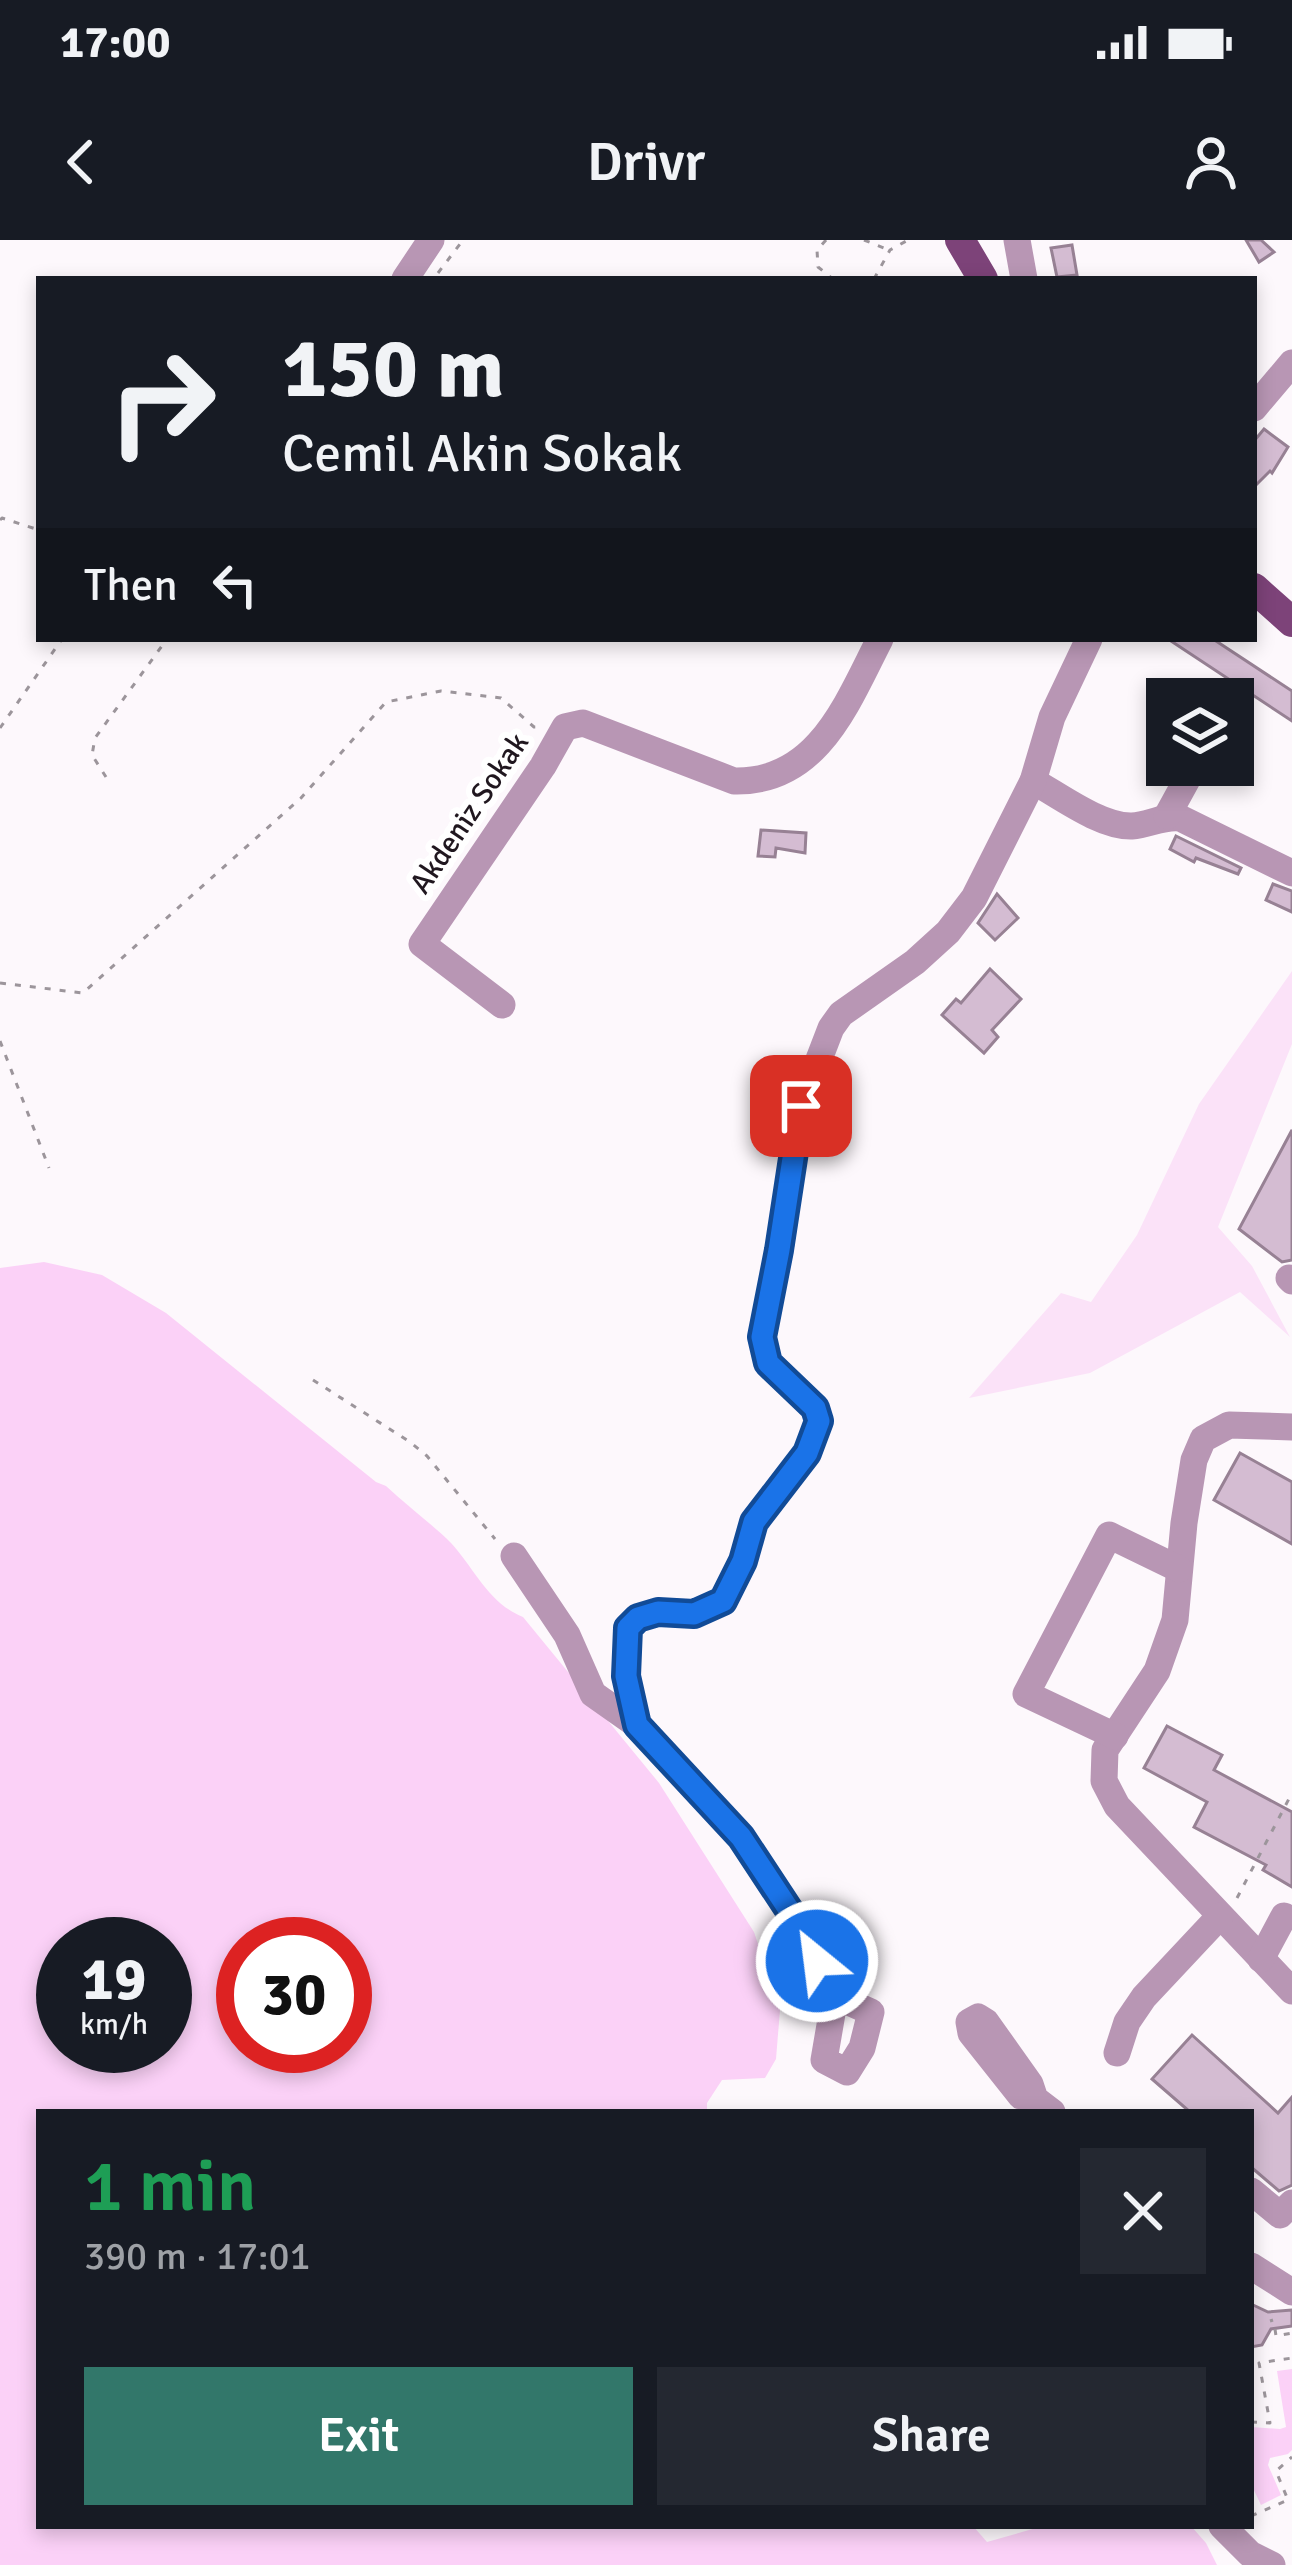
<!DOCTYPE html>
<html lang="en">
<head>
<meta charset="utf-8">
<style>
	body { margin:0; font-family:Signika,sans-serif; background:#242831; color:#f1f3f6; height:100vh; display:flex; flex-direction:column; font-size:45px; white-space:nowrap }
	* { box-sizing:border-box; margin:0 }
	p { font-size:39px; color:#9ea1a6 }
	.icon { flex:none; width:66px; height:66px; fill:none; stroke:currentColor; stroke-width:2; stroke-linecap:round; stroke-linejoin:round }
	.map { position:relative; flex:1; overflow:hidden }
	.sheet { position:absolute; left:36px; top:1869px; width:1218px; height:420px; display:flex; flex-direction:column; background:#171b24; border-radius:0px; box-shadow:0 6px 18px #0003 }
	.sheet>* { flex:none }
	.guide { position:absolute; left:36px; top:36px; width:1221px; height:366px; border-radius:0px; box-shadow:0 6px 18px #0003; background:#171b24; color:#f1f3f6; overflow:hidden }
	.buttons { position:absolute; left:1146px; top:438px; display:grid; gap:24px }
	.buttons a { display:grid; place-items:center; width:108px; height:108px; border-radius:0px; background:#171b24; box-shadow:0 6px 18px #0003; font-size:60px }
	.speed { position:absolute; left:36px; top:1677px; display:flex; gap:24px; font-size:60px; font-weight:700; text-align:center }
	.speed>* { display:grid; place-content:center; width:156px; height:156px; border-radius:50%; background:#171b24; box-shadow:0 6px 18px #0003; line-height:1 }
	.speed small { font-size:30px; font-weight:400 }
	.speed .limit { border:18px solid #d22; background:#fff; color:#111 }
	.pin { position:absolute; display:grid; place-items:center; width:102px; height:102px; color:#fff; margin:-51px; border-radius:24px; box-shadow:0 6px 18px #0006 }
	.me { position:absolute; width:132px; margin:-66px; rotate:331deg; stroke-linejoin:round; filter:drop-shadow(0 0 9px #0008) }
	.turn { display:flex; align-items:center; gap:42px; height:252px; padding:0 48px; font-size:54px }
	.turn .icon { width:156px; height:156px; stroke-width:2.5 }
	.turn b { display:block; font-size:84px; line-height:102px }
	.then { display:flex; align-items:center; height:114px; padding:0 48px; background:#0003; gap:24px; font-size:45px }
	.round { display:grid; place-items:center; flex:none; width:126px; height:126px; border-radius:0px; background:#242831 }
	.summary { display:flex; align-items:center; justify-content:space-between; height:204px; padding:0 48px }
	h1 { font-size:72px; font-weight:600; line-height:90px; color:#1e9e55 }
	.button { display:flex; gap:24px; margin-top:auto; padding:24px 48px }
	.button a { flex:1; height:138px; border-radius:0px; background:#32776a; color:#fff; font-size:48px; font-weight:600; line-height:138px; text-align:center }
	.button a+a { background:#242831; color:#f1f3f6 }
	.status { display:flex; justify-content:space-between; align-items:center; height:84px; padding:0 60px; background:#171b24; direction:ltr }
	.status svg { height:33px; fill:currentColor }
	header { display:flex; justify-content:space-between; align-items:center; height:156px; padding:0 48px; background:#171b24; font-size:54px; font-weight:600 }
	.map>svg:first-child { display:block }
	.green { fill:#fbe2f8 }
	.water { fill:#fbd1f7; fill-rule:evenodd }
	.building { fill:#d4bcd2; stroke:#978194; stroke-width:3 }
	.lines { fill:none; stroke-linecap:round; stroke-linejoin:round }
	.path { stroke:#9c959b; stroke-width:3; stroke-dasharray:6 9; stroke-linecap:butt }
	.minor { stroke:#b896b4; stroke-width:27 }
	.major { stroke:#7d4379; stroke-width:30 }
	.route-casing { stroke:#114b97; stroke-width:30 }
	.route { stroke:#1a73e8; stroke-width:21 }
	.labels { text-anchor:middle; stroke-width:12; stroke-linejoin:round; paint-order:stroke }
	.street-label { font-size:30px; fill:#20171f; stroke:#fff }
</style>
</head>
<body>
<div class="status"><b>17:00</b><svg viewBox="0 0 49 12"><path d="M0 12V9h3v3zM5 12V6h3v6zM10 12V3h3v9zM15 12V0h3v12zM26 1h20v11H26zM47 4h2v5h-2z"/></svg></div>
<header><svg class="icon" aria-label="back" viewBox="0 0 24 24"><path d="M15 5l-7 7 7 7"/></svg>Drivr<svg class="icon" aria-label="person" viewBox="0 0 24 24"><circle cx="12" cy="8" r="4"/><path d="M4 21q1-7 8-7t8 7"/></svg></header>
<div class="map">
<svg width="1292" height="2325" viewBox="0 0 1292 2325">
	<rect width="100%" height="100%" fill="#fdf8fc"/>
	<polygon class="green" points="1292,731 1292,804 1218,987 1252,1026 1290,1097 1240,1052 1090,1133 969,1158 1061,1053 1091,1062 1137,995 1199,864"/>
	<g class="water">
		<path d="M44 1022 102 1035 166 1073 376 1242 386 1246C407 1266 431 1283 451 1303 475 1329 488 1363 523 1377L659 1543 754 1692 780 1770 776 1819 765 1838 722 1840 707 1863V1872H39V2286H973L987 2302 1043 2286H1191L1206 2303 1217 2325H0V1028ZM63 1704H165V1806H63ZM243 1704H345V1806H243Z"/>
		<polygon points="1292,2129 1292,2210 1288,2214 1270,2218 1268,2225 1281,2255 1261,2265 1251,2244 1251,2187 1280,2189 1286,2187 1277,2131"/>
	</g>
	<g class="building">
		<polygon points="1246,0 1261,0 1274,12 1259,22"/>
		<polygon points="1072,5 1077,35 1057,37 1051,8"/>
		<polygon points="1264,189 1288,207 1272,233 1270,231 1254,247 1254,201"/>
		<polygon points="1168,399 1213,399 1292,451 1292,481"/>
		<polygon points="761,590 806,593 805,613 776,608 775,617 758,616"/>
		<polygon points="1176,596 1241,628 1238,634 1196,618 1194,622 1170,609"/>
		<polygon points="1273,644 1292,651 1292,672 1266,660"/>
		<polygon points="997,654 1018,678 995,700 978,683"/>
		<polygon points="990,729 1021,759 992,790 998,797 984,813 942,775 956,759 961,763"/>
		<polygon points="1292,890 1292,1020 1282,1022 1239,989"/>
		<polygon points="1240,1213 1292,1242 1292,1304 1214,1260"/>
		<polygon points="1167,1486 1222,1515 1214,1530 1292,1572 1292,1647 1263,1630 1266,1625 1194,1587 1207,1562 1144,1528"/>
		<polygon points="1192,1795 1278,1873 1292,1857 1292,1945 1279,1951 1251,1927 1251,1872 1190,1872 1152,1839"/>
		<polygon points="1251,2064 1268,2072 1292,2070 1292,2086 1271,2089 1262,2105 1251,2107"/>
	</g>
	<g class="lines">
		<g class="path">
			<polyline points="826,0 817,10 818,27 833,39"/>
			<polyline points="864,0 889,10"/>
			<polyline points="438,33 463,0"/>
			<polyline points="874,39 890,10 908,0"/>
			<polyline points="0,280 2,278 39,290"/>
			<polyline points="0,488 62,399"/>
			<polyline points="106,537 92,515 95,498 167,399"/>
			<polyline points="0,743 83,753 301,558 386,462 441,451 501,458 534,487 539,487"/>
			<polyline points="0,801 49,928"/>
			<polyline points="313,1140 410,1202 427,1216 495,1299"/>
			<polyline points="1237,1658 1292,1553"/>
			<polyline points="1270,2081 1273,2080"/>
			<polyline points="1275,2089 1276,2096 1292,2093"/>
			<polyline points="1251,2182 1270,2183 1259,2123 1292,2118"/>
			<polyline points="1251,2276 1288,2260 1276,2231 1292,2217"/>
		</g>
		<g class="minor">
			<polyline points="1017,0 1024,39"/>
			<polyline points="405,39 431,0"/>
			<polyline points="1254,168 1292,123"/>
			<path d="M1033 541C1060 556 1101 587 1132 586 1149 585 1162 576 1180 578L1292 633"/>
			<polyline points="1167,576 1195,525"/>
			<path d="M502 765 422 704 543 526 565 487 583 483 734 541C818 543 847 463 880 399"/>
			<polyline points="1289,1038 1292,1041"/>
			<polyline points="1292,1187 1229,1185 1203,1199 1194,1220 1184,1283 1175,1380 1157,1431 1105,1510 1104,1541 1117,1566 1292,1751"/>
			<polyline points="514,1316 567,1395 593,1454 637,1485"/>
			<polyline points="1115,1496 1026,1454 1109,1295 1179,1329"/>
			<polyline points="1261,1719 1284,1676"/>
			<polyline points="835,1756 871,1772 862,1808 847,1832 824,1820 835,1756 799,1685 741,1596 637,1485 626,1435 628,1388 637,1378 658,1373 694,1374 723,1361 743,1321 754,1283 807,1212 819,1181 815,1169 768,1123 762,1097 780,1010 801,866 831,788 841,774 915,722 948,692 974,658 1033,541 1052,477 1089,399"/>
			<polyline points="1117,1813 1127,1782 1144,1757 1220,1676"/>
			<polyline points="1035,1859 1030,1844 986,1782 978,1777 969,1782 971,1793 1021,1856 1035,1859 1052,1872"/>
			<polyline points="1251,1951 1280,1975 1292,1963"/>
			<polyline points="1251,2026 1292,2052"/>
			<polyline points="1222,2286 1250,2314 1272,2325"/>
		</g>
		<g class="major">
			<polyline points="960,0 983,39"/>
			<polyline points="1254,348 1292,382"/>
		</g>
	</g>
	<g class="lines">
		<defs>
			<polyline id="route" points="801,866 779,1010 762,1097 768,1123 815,1168 819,1181 807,1213 754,1282 743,1321 723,1361 694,1374 658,1372 638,1378 628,1388 626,1436 637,1485 741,1597 799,1685 817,1721"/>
		</defs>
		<use href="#route" class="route-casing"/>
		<use href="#route" class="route"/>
	</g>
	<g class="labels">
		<g class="street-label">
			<text transform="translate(469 573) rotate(-56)" y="10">Akdeniz Sokak</text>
		</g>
	</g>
</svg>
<div class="buttons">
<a><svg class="icon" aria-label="layers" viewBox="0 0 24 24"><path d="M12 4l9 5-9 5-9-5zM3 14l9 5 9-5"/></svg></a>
</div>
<div class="speed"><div>19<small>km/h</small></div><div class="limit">30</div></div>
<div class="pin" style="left:801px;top:866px;background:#d93025"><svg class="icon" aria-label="arrive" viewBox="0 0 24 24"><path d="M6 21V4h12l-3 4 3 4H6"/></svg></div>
<svg class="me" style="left:817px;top:1721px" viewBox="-20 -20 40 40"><circle r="17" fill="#1a73e8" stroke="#fff" stroke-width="3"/><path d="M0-11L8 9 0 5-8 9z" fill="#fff"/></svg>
<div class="guide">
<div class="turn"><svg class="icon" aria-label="right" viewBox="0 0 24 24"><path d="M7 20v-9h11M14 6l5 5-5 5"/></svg><div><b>150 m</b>Cemil Akin Sokak</div></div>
<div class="then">Then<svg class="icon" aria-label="left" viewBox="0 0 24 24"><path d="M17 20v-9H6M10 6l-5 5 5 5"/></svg></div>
</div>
<section class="sheet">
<div class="summary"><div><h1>1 min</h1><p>390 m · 17:01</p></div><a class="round"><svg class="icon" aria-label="close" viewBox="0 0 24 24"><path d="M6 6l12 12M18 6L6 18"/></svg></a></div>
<div class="button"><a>Exit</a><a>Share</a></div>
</section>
</div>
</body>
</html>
